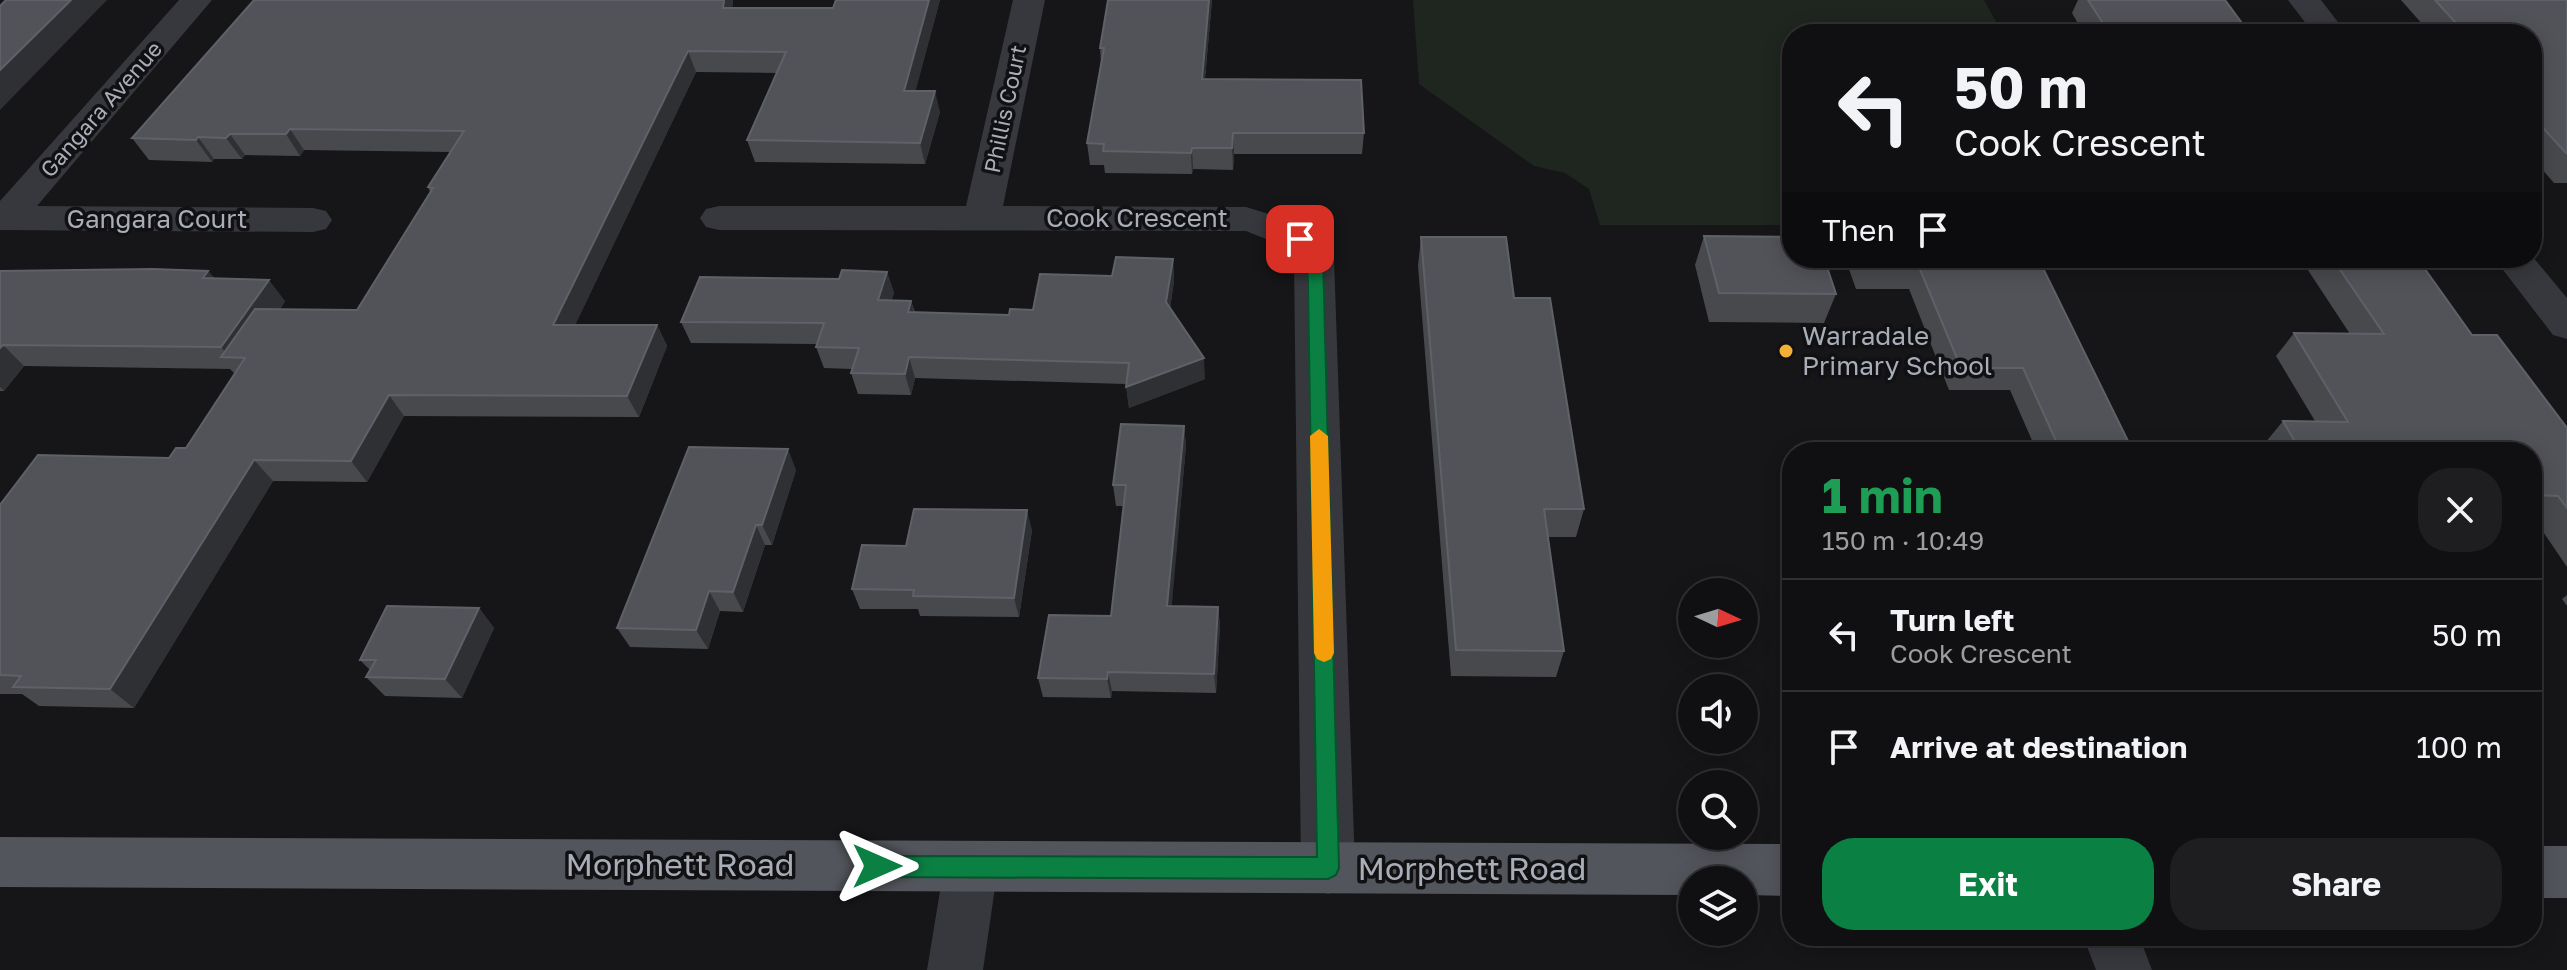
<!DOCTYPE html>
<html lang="en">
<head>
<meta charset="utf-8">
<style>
	body { margin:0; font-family:"Golos Text",sans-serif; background:#1e1e20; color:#f1f3f6; height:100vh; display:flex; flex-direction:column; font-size:30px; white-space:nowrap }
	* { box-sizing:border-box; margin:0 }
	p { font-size:26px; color:#9c9d9f }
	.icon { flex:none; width:44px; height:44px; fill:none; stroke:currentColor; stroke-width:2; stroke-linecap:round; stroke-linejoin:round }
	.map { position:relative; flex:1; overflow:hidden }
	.sheet { position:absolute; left:1782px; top:442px; width:760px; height:504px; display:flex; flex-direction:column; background:#101012; border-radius:32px; box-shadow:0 4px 20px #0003,0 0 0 2px #303032 }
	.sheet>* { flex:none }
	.hud { position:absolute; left:1782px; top:24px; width:760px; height:244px; border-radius:32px; box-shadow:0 4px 20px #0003,0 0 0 2px #303032; background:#101012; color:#f1f3f6; overflow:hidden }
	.needle { width:52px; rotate:94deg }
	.controls { position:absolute; left:1678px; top:578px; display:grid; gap:16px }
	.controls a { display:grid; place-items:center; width:80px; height:80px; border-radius:50%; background:#101012; box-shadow:0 4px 20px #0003,0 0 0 2px #303032; font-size:40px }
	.pin { position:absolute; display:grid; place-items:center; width:68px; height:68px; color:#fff; margin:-34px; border-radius:16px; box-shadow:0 4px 12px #0006 }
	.me { position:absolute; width:88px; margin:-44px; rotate:90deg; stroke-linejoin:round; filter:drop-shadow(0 0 6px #0008) }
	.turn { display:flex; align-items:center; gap:28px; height:168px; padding:0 40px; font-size:36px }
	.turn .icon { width:104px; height:104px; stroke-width:2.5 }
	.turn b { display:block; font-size:56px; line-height:68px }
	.then { display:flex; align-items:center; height:76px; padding:0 40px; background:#0003; gap:16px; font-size:30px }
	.round { display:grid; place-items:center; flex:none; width:84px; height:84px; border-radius:32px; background:#1e1e20 }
	.head { display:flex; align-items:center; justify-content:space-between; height:136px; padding:0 40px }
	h1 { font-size:48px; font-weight:700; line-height:60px; color:#1e9e55 }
	.action { display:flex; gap:16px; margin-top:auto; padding:16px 40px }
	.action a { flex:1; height:92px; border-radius:32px; background:#0b8043; color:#fff; font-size:32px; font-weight:700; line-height:92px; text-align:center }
	.action a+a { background:#1e1e20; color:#f1f3f6 }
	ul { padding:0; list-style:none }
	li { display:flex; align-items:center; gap:24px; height:112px; padding:0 40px; border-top:2px solid #303032 }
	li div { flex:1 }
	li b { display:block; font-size:30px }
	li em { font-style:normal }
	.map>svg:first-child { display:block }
	.green { fill:#1e261f }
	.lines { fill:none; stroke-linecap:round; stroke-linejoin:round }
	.minor { fill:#37383d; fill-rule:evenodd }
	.major { fill:#53555c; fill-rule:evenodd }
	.wall { fill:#47494d }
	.shaded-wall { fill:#2f3033 }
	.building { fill:#525359; stroke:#5f6168; stroke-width:2 }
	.route { fill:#0b8043; stroke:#07532c; stroke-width:2 }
	.slow { fill:#f59e0b }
	.poi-dot { fill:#f2b134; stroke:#111113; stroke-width:3 }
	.labels { text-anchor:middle; stroke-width:7; stroke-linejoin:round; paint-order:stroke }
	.far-street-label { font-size:22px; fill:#a8adb8; stroke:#111113 }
	.street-label { font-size:26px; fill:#a8adb8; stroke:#111113 }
	.poi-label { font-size:26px; fill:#a8adb8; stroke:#111113; text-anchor:start }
	.near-street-label { font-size:32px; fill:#a8adb8; stroke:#111113 }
</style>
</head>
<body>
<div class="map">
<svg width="2567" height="970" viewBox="0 0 2567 970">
	<rect width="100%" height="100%" fill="#161618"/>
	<polygon class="green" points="1413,0 1984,0 2003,34 1792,34 1792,225 1600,225 1589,189 1565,173 1534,166 1419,84"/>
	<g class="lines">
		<g class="minor">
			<polygon points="179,0 212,0 37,206 313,208 326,211 332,220 326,229 313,232 0,230 0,201"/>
			<polygon points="1013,0 1045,0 1003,206 1246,207 1298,223 1321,241 1334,258 1355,868 1347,886 1328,894 1309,886 1301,868 1294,259 1271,241 1246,231 719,230 706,227 700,218 706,209 719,206 966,206"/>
			<polygon points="2288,0 2321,0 2347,34 2314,34"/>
			<polygon points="2532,256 2567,298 2567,339 2553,335 2494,258 2532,258"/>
			<polygon points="971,841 990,849 998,867 983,970 927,970 944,867 952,849"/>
			<polygon points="2083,936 2139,936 2152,970 2096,970"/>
		</g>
		<g class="major">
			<polygon points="0,837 1792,844 1792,896 1744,895 1744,880 1692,880 1692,895 0,887"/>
			<rect x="2532" y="846" width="35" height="52"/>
		</g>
	</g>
	<g class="wall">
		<polygon points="254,0 733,0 732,8 833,8 836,0 940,0 915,91 940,112 925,164 755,162 747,140 777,73 696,72 575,325 657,325 667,346 639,417 404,416 367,482 273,481 134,708 39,706 22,694 0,694 0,505 169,458 186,448 235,374 230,369 24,366 4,391 0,391 0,271 208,271 215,279 285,301 280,309 357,310 430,192 428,187 450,152 304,150 300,156 245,155 242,159 214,159 212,162 149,160 132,138"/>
		<polygon points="1108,0 1212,0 1205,79 1364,133 1362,154 1234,154 1233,170 1193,169 1192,174 1105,173 1104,165 1090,165 1087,143 1101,62 1100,48"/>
		<polygon points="2078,0 2225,0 2250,34 2084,34 2072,13"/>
		<polygon points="2401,0 2567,0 2567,183 2554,183 2532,158 2532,34 2431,34"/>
		<polygon points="1704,236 1836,294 1824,323 1709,322 1695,265"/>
		<polygon points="1421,237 1514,298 1584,509 1576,537 1548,537 1564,651 1556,677 1451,676 1418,266"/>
		<polygon points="1845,258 2038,258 2128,441 2202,450 2269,451 2265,443 2283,421 2315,421 2276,356 2294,333 2350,334 2300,258 2417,258 2472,335 2567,428 2567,567 2533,517 2532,517 2532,452 2037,452 2010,390 1949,390 1909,289 1856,289"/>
		<polygon points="1173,259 1174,281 1170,308 1205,379 1129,408 1126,384 915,378 911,395 858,394 851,373 852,369 824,368 816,347 817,344 691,343 681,322 839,279 887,272 894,293 891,300 911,301 915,312 1009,315 1033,310 1112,276"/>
		<polygon points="1184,426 1186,446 1171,606 1218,607 1220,626 1216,693 1112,691 1111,698 1043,697 1038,678 1111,616 1124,506 1116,506 1113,485"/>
		<polygon points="796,470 772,545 765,545 743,612 720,611 708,649 630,647 617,628"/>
		<polygon points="1032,530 1019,617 920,616 918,609 860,609 852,589 906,546"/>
		<polygon points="2567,595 2567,606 2562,599"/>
		<polygon points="479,608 494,628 462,698 385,696 366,677 370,670 360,660"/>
		<polygon points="2532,700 2542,716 2532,723"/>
	</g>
	<g class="shaded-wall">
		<polygon points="71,0 107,0 0,110 0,70"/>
		<polygon points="724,0 733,0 730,29 723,8"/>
		<polygon points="929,0 940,0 910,112 904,91"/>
		<polygon points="1209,0 1212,0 1203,100 1202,79"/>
		<polygon points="688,51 696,72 565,346 553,325"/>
		<polygon points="935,91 940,112 925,164 920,143"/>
		<polygon points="290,129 304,150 300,156 286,134"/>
		<polygon points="1233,133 1234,154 1233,170 1232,148"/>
		<polygon points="230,134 245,155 242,159 226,138"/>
		<polygon points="198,137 214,159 212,162 196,140"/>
		<polygon points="1192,148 1193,169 1192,174 1191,153"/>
		<polygon points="1173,259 1174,281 1168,323 1166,302"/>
		<polygon points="208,271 226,292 203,278"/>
		<polygon points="887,272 894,293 885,322 878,300"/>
		<polygon points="269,280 285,301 246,359 230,358 221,347"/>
		<polygon points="911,301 917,322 908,312"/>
		<polygon points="657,325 667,346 639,417 627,396"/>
		<polygon points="3,345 24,366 4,391 0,387 0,348"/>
		<polygon points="909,357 915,378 911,395 905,374"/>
		<polygon points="1204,358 1205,379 1129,408 1126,387"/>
		<polygon points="389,395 404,416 367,482 351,461"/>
		<polygon points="1184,426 1186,446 1170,626 1167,606"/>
		<polygon points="788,449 796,470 772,545 762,525"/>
		<polygon points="254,460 273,481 134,708 110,689"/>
		<polygon points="1027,510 1032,530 1019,617 1014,598"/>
		<polygon points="756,525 765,545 743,612 733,592"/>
		<polygon points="709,591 720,611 708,649 696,630"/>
		<polygon points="1218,607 1220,626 1216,693 1214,674"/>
		<polygon points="479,608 494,628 462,698 445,679"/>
		<polygon points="1108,672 1112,691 1111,698 1107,679"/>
	</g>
	<g class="building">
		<polygon points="6,0 71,0 0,70 0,6"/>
		<polygon points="254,0 724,0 723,8 833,8 836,0 929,0 904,91 935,91 920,143 747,140 786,52 688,51 553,325 657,325 627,396 389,395 351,461 254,460 110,689 13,687 21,676 0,675 0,505 38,455 169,458 176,448 186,448 245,358 221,357 255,309 357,310 433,188 428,187 464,131 290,129 286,134 230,134 226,138 198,137 196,140 132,138"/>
		<polygon points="1108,0 1209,0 1202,79 1361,80 1364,133 1233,133 1232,148 1192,148 1191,153 1103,151 1104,144 1087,143 1104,48 1100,48"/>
		<polygon points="2088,0 2225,0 2250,34 2110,34"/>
		<polygon points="2435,0 2567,0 2567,154 2532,116 2532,34 2466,34"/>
		<polygon points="1704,236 1792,237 1792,258 1824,258 1836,294 1719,293"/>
		<polygon points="1421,237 1506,237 1514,298 1550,298 1584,509 1544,509 1564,651 1456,650"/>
		<polygon points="1116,257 1173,259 1166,302 1204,358 1126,387 1129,363 909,357 905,374 851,373 859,348 816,347 824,323 681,322 700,277 839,279 842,270 887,272 878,300 911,301 908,312 1009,315 1010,309 1033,310 1040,274 1112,276"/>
		<polygon points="1862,258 2038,258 2128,441 2197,441 2202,450 2301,452 2283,421 2348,422 2294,333 2384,334 2332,258 2417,258 2472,335 2497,335 2567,428 2567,508 2558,496 2532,495 2532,452 2061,452 2023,368 1961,368 1919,267 1866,266"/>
		<polygon points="153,269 208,271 203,278 269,280 221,347 3,345 0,348 0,271"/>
		<polygon points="1121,424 1184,426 1167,606 1218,607 1214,674 1108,672 1107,679 1038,678 1049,615 1111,616 1126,485 1113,485"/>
		<polygon points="689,447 788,449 762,525 756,525 733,592 709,591 696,630 617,628"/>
		<polygon points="914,509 1027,510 1014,598 913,596 914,590 852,589 862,545 906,546"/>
		<polygon points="387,606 479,608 445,679 366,677 376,660 360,660"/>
		<polygon points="2532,700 2542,716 2532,716"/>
	</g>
	<polygon class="route" points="1300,234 1305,235 1323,258 1339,868 1336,875 1328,879 877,877 869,874 866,866 869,859 877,856 1317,857 1308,283 1307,259 1292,239"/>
	<polygon class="slow" points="1319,429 1328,436 1334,653 1331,659 1324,662 1317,659 1314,653 1310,436"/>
	<circle class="poi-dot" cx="1786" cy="351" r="8"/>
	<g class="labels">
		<g class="far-street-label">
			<text transform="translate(101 109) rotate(-49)" y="8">Gangara Avenue</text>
			<text transform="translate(1005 109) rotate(-78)" y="8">Phillis Court</text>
		</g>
		<g class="street-label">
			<text x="1137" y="227">Cook Crescent</text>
			<text x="157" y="228">Gangara Court</text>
		</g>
		<g class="poi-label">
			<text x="1802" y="345">Warradale<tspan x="1802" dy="30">Primary School</tspan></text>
		</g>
		<g class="near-street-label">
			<text x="680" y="876">Morphett Road</text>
			<text x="1472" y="880">Morphett Road</text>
		</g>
	</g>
</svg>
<div class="controls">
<a><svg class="needle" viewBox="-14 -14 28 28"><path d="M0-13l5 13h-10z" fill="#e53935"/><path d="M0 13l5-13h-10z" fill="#9c9d9f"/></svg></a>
<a><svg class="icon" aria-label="sound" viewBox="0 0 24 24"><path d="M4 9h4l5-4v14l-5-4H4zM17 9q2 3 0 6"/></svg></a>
<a><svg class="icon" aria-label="search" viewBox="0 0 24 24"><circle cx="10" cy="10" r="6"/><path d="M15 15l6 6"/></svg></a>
<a><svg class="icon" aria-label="layers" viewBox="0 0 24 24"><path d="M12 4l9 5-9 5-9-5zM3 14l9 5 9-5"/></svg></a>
</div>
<div class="pin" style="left:1300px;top:239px;background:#d93025"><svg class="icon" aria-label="arrive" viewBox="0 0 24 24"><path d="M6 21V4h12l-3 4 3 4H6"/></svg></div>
<svg class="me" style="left:877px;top:866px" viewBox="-20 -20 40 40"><path d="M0-17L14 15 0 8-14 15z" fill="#0b8043" stroke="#fff" stroke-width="4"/></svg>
<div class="hud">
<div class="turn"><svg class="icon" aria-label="left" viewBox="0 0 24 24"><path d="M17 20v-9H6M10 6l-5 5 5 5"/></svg><div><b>50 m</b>Cook Crescent</div></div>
<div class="then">Then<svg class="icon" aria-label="arrive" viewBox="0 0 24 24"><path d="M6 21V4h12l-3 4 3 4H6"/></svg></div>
</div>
<section class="sheet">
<div class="head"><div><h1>1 min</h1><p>150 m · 10:49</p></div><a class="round"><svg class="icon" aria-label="close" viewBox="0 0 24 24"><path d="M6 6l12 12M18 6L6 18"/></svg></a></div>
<ul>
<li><svg class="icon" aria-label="left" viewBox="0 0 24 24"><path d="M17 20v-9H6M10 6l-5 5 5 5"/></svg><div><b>Turn left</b><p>Cook Crescent</p></div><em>50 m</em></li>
<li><svg class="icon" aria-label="arrive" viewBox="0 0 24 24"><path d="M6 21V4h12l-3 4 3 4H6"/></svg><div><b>Arrive at destination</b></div><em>100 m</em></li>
</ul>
<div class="action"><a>Exit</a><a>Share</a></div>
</section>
</div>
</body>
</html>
